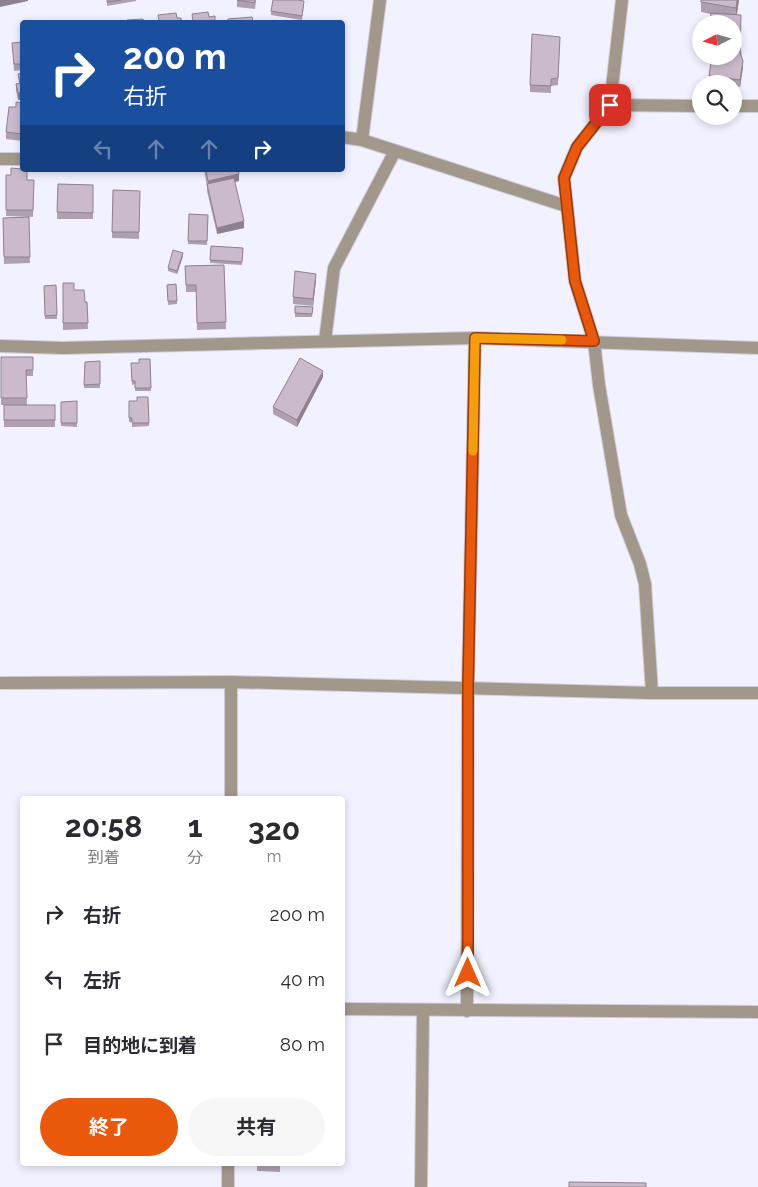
<!DOCTYPE html>
<html lang="ja">
<head>
<meta charset="utf-8">
<style>
	body { margin:0; font-family:Raleway,"Noto Sans JP",sans-serif; background:#f7f7f7; color:#2b2b33; height:100vh; display:flex; flex-direction:column; font-size:19px; white-space:nowrap }
	* { box-sizing:border-box; margin:0 }
	p { font-size:16px; color:#7c7c81 }
	.icon { flex:none; width:28px; height:28px; fill:none; stroke:currentColor; stroke-width:2; stroke-linecap:round; stroke-linejoin:round }
	.map { position:relative; flex:1; overflow:hidden }
	.sheet { position:absolute; left:20px; top:796px; width:325px; height:370px; display:flex; flex-direction:column; background:#fff; border-radius:5px; box-shadow:0 2px 8px #0003 }
	.sheet>* { flex:none }
	.banner { position:absolute; left:20px; top:20px; width:325px; height:152px; border-radius:5px; box-shadow:0 2px 8px #0003; background:#1a4fa0; color:#fff; overflow:hidden }
	.needle { width:32px; rotate:264deg }
	.tools { position:absolute; left:692px; top:15px; display:grid; gap:10px }
	.tools a { display:grid; place-items:center; width:50px; height:50px; border-radius:50%; background:#fff; box-shadow:0 2px 8px #0003; font-size:25px }
	.pin { position:absolute; display:grid; place-items:center; width:42px; height:42px; color:#fff; margin:-21px; border-radius:10px; box-shadow:0 2px 8px #0006 }
	.me { position:absolute; width:55px; margin:-28px; rotate:0deg; stroke-linejoin:round; filter:drop-shadow(0 0 4px #0008) }
	.turn { display:flex; align-items:center; gap:18px; height:105px; padding:0 20px; font-size:22px }
	.turn .icon { width:65px; height:65px; stroke-width:2.5 }
	.turn b { display:block; font-size:35px; line-height:42px }
	.lanes { display:flex; align-items:center; height:48px; padding:0 20px; background:#0003; justify-content:center; gap:25px; direction:ltr }
	.lanes .off { opacity:.35 }
	.eta { display:flex; justify-content:space-evenly; align-items:center; height:85px; text-align:center }
	.eta b { font-size:30px; font-weight:700; line-height:35px }
	.action { display:flex; gap:10px; margin-top:auto; padding:10px 20px }
	.action a { flex:1; height:58px; border-radius:30px; background:#ea580c; color:#fff; font-size:20px; font-weight:700; line-height:58px; text-align:center }
	.action a+a { background:#f7f7f7; color:#2b2b33 }
	ul { padding:0; list-style:none }
	li { display:flex; align-items:center; gap:15px; height:65px; padding:0 20px }
	li div { flex:1 }
	li b { display:block; font-size:19px }
	li em { font-style:normal }
	.map>svg:first-child { display:block }
	.lines { fill:none; stroke-linecap:round; stroke-linejoin:round }
	.minor-casing { stroke:#cdccd9; stroke-width:14 }
	.minor { stroke:#a1978a; stroke-width:12 }
	.wall { fill:#afa0af }
	.shaded-wall { fill:#8e828e }
	.building { fill:#cbbacb; stroke:#8e828e }
	.route-casing { stroke:#983908; stroke-width:12 }
	.route { stroke:#ea580c; stroke-width:9 }
	.slow { stroke:#f59e0b; stroke-width:9 }
</style>
</head>
<body>
<div class="map">
<svg width="758" height="1187" viewBox="0 0 758 1187">
	<rect width="100%" height="100%" fill="#f2f1ff"/>
	<g class="lines">
		<defs>
			<g id="minor">
				<polyline points="622,0 610,105 577,147 564,178 575,281 594,341 599,385 621,515 640,564 645,584 652,693"/>
				<polyline points="610,105 701,106"/>
				<polyline points="734,106 758,106"/>
				<polyline points="342,137 362,140 566,206"/>
				<polyline points="362,140 380,0"/>
				<polyline points="0,159 22,159"/>
				<polyline points="325,341 334,268 395,151"/>
				<polyline points="0,346 63,348 475,338 758,348"/>
				<polyline points="0,683 231,682 652,693 758,693"/>
				<polyline points="231,799 231,682"/>
				<polyline points="342,1009 758,1012"/>
				<polyline points="467,1011 468,688 475,338"/>
				<polyline points="228,1187 228,1164"/>
				<polyline points="421,1187 423,1010"/>
			</g>
		</defs>
		<use href="#minor" class="minor-casing"/>
		<use href="#minor" class="minor"/>
	</g>
	<g class="wall">
		<polygon points="107,0 136,0 136,1 107,6"/>
		<polygon points="237,0 256,0 255,9 237,7"/>
		<polygon points="701,0 739,0 737,15 743,67 740,87 734,86 734,84 719,84 709,82 709,76 711,59 709,56 734,56 711,14 701,12"/>
		<polygon points="304,4 302,20 271,15 271,11"/>
		<polygon points="560,37 558,85 551,86 551,93 530,92 530,85"/>
		<polygon points="22,42 22,70 14,71 12,43"/>
		<polygon points="22,73 22,99 18,100 16,90 16,84 19,83 18,74"/>
		<polygon points="22,103 22,141 6,139 6,132 16,107"/>
		<polygon points="204,170 238,170 239,181 235,182 244,228 217,234 207,191 207,186"/>
		<polygon points="6,175 27,180 34,180 33,217 6,216"/>
		<polygon points="58,184 93,185 93,219 57,219"/>
		<polygon points="113,190 140,191 139,239 112,238"/>
		<polygon points="189,214 208,215 207,245 188,244"/>
		<polygon points="29,217 30,263 4,264 3,218"/>
		<polygon points="211,246 243,248 242,265 210,263"/>
		<polygon points="183,256 177,274 168,271 168,268"/>
		<polygon points="224,265 226,329 197,330 196,292 186,292 185,266"/>
		<polygon points="316,280 313,306 293,304 293,297"/>
		<polygon points="63,283 74,290 85,302 87,302 88,329 63,330"/>
		<polygon points="176,284 177,304 168,305 167,285"/>
		<polygon points="56,285 57,319 45,319 44,286"/>
		<polygon points="295,306 313,307 312,317 295,317"/>
		<polygon points="1,357 33,357 33,376 26,376 27,405 1,405"/>
		<polygon points="150,359 151,391 135,391 135,384 132,385 131,363 139,363"/>
		<polygon points="100,361 100,388 84,388 85,362"/>
		<polygon points="323,377 297,427 273,414 273,407"/>
		<polygon points="148,397 149,426 132,427 132,422 129,422 129,401 137,401"/>
		<polygon points="77,401 77,427 61,426 61,402"/>
		<rect x="4" y="405" width="51" height="22"/>
		<polygon points="257,1164 280,1164 280,1172 257,1171"/>
	</g>
	<g class="shaded-wall">
		<polygon points="0,0 28,0 28,1 0,7"/>
		<polygon points="737,0 739,0 736,18 736,8"/>
		<polygon points="743,61 743,67 740,87 740,80"/>
		<polygon points="22,92 22,99 18,100 18,93"/>
		<polygon points="239,174 239,181 208,187 208,181"/>
		<polygon points="244,221 244,228 217,234 217,228"/>
		<polygon points="183,253 183,256 177,274 177,271"/>
		<polygon points="316,274 316,280 313,306 313,299"/>
		<polygon points="323,371 323,377 297,427 297,420"/>
	</g>
	<g class="building">
		<polygon points="107,0 121,0 107,2"/>
		<polygon points="237,0 255,0 255,3"/>
		<polygon points="273,0 298,0 304,1 302,16 271,11"/>
		<polygon points="701,0 737,0 736,8 701,2"/>
		<polygon points="208,12 209,17 215,16 215,22 193,22 192,14"/>
		<polygon points="176,13 177,18 181,18 181,22 159,22 158,15"/>
		<polygon points="711,13 741,15 740,53 743,61 740,80 709,76 712,56 734,56 734,24 710,24"/>
		<polygon points="252,17 253,22 228,22 228,19"/>
		<polygon points="143,19 144,22 127,22 127,20"/>
		<polygon points="532,34 560,37 558,78 551,79 551,86 530,85"/>
		<polygon points="22,42 22,64 14,64 12,43"/>
		<polygon points="22,73 22,92 18,93 16,84 20,83 18,74"/>
		<polygon points="16,102 22,103 22,134 6,132 9,107 16,107"/>
		<polygon points="11,168 22,169 22,170 27,170 27,180 34,180 33,210 6,210 6,175 11,175"/>
		<polygon points="206,170 238,170 239,174 208,181"/>
		<polygon points="234,178 244,221 217,228 207,184"/>
		<polygon points="58,184 93,185 93,213 57,212"/>
		<polygon points="113,190 140,191 139,232 112,232"/>
		<polygon points="189,214 208,215 207,241 188,241"/>
		<polygon points="29,217 30,257 4,257 3,218"/>
		<polygon points="211,246 243,248 242,262 210,260"/>
		<polygon points="173,250 183,253 177,271 168,268"/>
		<polygon points="224,265 226,322 197,323 196,285 186,285 185,266"/>
		<polygon points="295,271 316,274 313,299 293,297"/>
		<polygon points="63,283 74,283 74,290 84,290 85,302 87,302 88,323 63,323"/>
		<polygon points="176,284 177,301 168,301 167,285"/>
		<polygon points="56,285 57,315 45,316 44,286"/>
		<polygon points="295,306 313,307 312,314 295,313"/>
		<polygon points="1,357 33,357 33,370 26,370 27,398 1,398"/>
		<polygon points="300,358 323,371 297,420 273,407"/>
		<polygon points="139,359 150,359 151,388 135,388 135,381 132,381 131,363 139,363"/>
		<polygon points="100,361 100,384 84,385 85,362"/>
		<polygon points="137,397 148,397 149,423 132,423 132,418 129,418 129,401 137,401"/>
		<polygon points="77,401 77,423 61,423 61,402"/>
		<rect x="4" y="405" width="51" height="15"/>
		<polygon points="257,1164 280,1164 280,1165"/>
		<polygon points="569,1182 646,1183 646,1187 569,1187"/>
	</g>
	<g class="lines">
		<defs>
			<polyline id="route" points="468,973 468,688 475,338 594,341 575,281 564,178 577,147 610,105"/>
		</defs>
		<use href="#route" class="route-casing"/>
		<use href="#route" class="route"/>
		<polyline class="slow" points="473,451 475,338 562,340"/>
	</g>
</svg>
<div class="tools">
<a><svg class="needle" viewBox="-14 -14 28 28"><path d="M0-13l5 13h-10z" fill="#e53935"/><path d="M0 13l5-13h-10z" fill="#7c7c81"/></svg></a>
<a><svg class="icon" aria-label="search" viewBox="0 0 24 24"><circle cx="10" cy="10" r="6"/><path d="M15 15l6 6"/></svg></a>
</div>
<div class="pin" style="left:610px;top:105px;background:#d93025"><svg class="icon" aria-label="arrive" viewBox="0 0 24 24"><path d="M6 21V4h12l-3 4 3 4H6"/></svg></div>
<svg class="me" style="left:468px;top:973px" viewBox="-20 -20 40 40"><path d="M0-17L14 15 0 8-14 15z" fill="#ea580c" stroke="#fff" stroke-width="4"/></svg>
<div class="banner">
<div class="turn"><svg class="icon" aria-label="right" viewBox="0 0 24 24"><path d="M7 20v-9h11M14 6l5 5-5 5"/></svg><div><b>200 m</b>右折</div></div>
<div class="lanes"><svg class="icon off" aria-label="left" viewBox="0 0 24 24"><path d="M17 20v-9H6M10 6l-5 5 5 5"/></svg><svg class="icon off" aria-label="ahead" viewBox="0 0 24 24"><path d="M12 20V5M6 11l6-6 6 6"/></svg><svg class="icon off" aria-label="ahead" viewBox="0 0 24 24"><path d="M12 20V5M6 11l6-6 6 6"/></svg><svg class="icon" aria-label="right" viewBox="0 0 24 24"><path d="M7 20v-9h11M14 6l5 5-5 5"/></svg></div>
</div>
<section class="sheet">
<div class="eta">
<div><b>20:58</b><p>到着</p></div>
<div><b>1</b><p>分</p></div>
<div><b>320</b><p>m</p></div>
</div>
<ul>
<li><svg class="icon" aria-label="right" viewBox="0 0 24 24"><path d="M7 20v-9h11M14 6l5 5-5 5"/></svg><div><b>右折</b></div><em>200 m</em></li>
<li><svg class="icon" aria-label="left" viewBox="0 0 24 24"><path d="M17 20v-9H6M10 6l-5 5 5 5"/></svg><div><b>左折</b></div><em>40 m</em></li>
<li><svg class="icon" aria-label="arrive" viewBox="0 0 24 24"><path d="M6 21V4h12l-3 4 3 4H6"/></svg><div><b>目的地に到着</b></div><em>80 m</em></li>
</ul>
<div class="action"><a>終了</a><a>共有</a></div>
</section>
</div>
</body>
</html>
